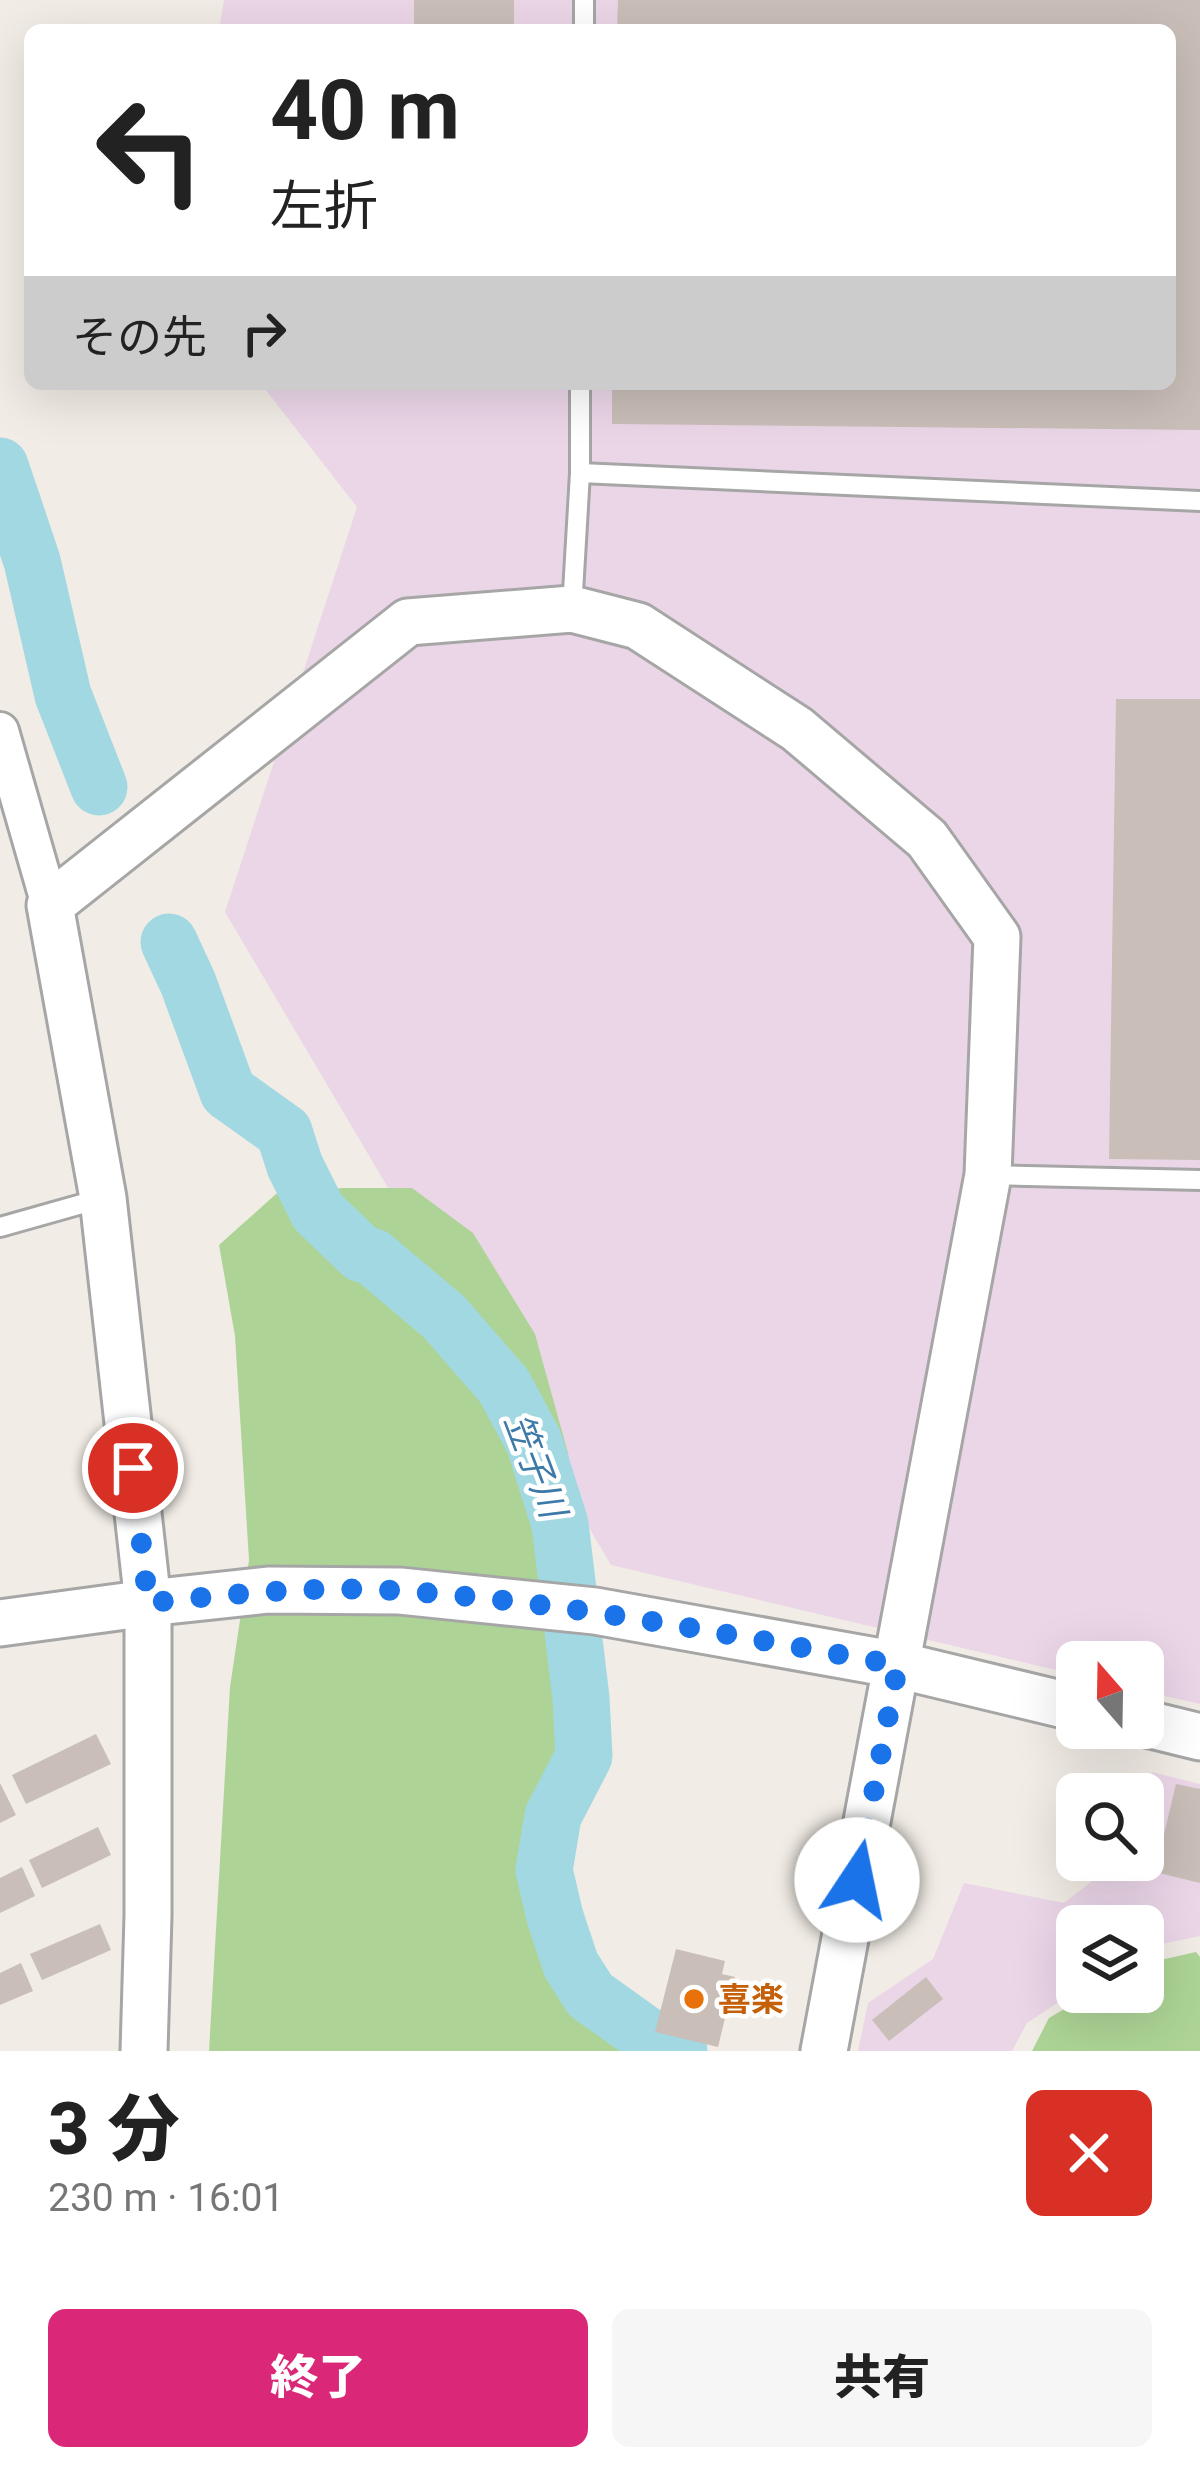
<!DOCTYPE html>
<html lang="ja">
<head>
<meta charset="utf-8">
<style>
	body { margin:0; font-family:Roboto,"Noto Sans JP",sans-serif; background:#f6f6f6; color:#222; height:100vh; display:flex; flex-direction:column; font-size:45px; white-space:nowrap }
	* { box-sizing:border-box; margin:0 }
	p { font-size:39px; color:#767676 }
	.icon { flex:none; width:66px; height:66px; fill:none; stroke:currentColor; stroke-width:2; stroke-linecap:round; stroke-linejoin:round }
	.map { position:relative; height:2051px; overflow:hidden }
	.drawer { display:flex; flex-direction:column; background:#fff; flex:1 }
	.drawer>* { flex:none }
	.hud { position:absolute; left:24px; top:24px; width:1152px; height:366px; border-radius:18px; box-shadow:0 12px 48px #0002; background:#fff; color:#222; overflow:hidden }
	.needle { width:78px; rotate:340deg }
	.fabs { position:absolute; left:1056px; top:1641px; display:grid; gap:24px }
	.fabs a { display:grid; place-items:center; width:108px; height:108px; border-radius:18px; background:#fff; box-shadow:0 12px 48px #0002; font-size:60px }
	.pin { position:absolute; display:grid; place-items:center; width:102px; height:102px; color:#fff; margin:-51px; border:6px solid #fff; border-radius:50%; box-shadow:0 3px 12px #0007 }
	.me { position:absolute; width:132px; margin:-66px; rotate:11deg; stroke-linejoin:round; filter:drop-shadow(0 0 9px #0008) }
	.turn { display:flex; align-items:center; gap:42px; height:252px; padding:0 48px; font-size:54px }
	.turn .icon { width:156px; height:156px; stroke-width:2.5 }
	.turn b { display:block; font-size:84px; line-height:102px }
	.then { display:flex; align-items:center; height:114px; padding:0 48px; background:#0003; gap:24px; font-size:45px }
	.round { display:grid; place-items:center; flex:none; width:126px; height:126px; border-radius:18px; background:#f6f6f6 }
	.overview { display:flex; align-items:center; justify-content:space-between; height:204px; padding:0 48px }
	h1 { font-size:72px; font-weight:800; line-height:90px }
	.cta { display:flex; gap:24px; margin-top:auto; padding:24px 48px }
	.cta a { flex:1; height:138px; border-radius:18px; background:#db2777; color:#fff; font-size:48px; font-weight:800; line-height:138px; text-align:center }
	.cta a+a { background:#f6f6f6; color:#222 }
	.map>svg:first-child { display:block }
	.industrial { fill:#ebd6e8 }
	.forest { fill:#add496 }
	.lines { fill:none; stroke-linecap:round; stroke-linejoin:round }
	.river { stroke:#a2d8e2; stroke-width:57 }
	.building { fill:#c9beb8 }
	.service-casing { stroke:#a6a6a6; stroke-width:24 }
	.minor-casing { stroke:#a6a6a6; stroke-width:42 }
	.tertiary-casing { stroke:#a6a6a6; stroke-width:51 }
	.service { stroke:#fff; stroke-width:18 }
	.minor { stroke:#fff; stroke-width:36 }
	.tertiary { stroke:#fff; stroke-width:45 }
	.route { stroke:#1a73e8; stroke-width:21; stroke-dasharray:0 37.8 }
	.food-dot { fill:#e8710a; stroke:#fff; stroke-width:4.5 }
	.labels { text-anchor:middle; stroke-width:9; stroke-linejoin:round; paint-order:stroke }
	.food-label { font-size:33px; font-weight:bold; fill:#c56008; stroke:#fff; text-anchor:start }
	.water-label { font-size:36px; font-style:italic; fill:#3e7aa7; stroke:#fff }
</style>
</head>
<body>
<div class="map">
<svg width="1200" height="2051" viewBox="0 0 1200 2051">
	<rect width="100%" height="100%" fill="#f1ece5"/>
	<g class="industrial">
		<polygon points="224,0 1200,0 1200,1704 1143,1691 1143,1662 1077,1662 1077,1675 611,1565 225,912 357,507 261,384 1170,384 1170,30 219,30"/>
		<polygon points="1152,1772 1200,1784 1200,1936 1143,1948 1143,1926 1077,1926 1077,1990 1027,2023 1012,2051 858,2051 868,2003 933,1959 964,1883 1064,1903 1119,1860 1143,1860 1143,1795"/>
	</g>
	<g class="forest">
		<polygon points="343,1188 412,1188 473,1233 535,1334 568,1453 594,1646 536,1825 546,1952 603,2027 670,2051 209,2051 230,1687 249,1560 235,1336 219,1245 276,1194"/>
		<polygon points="1196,1952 1200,1957 1200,2051 1032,2051 1049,2018 1093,1992 1143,1992 1143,1964"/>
	</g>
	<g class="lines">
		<g class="river">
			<polyline points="0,466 32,561 63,695 99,787"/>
			<polyline points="169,942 188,983 228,1092 284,1132 295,1166 318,1212 362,1254 373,1257 444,1317 504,1386 534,1442 560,1524 581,1698 584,1756 553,1816 544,1870 555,1917 571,1965 590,1995 643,2033 679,2051"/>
		</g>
	</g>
	<g class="building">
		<rect x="414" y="0" width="100" height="30"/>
		<polygon points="618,0 1200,0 1200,430 612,424 612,384 1170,384 1170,30 617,30"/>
		<polygon points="1116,699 1200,699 1200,1160 1109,1159"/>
		<polygon points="96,1734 111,1764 26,1804 12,1775"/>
		<polygon points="0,1783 16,1815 0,1823"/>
		<polygon points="1176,1784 1200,1789 1200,1883 1155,1872"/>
		<polygon points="98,1827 111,1855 42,1888 29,1860"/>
		<polygon points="22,1867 35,1896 0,1913 0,1878"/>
		<polygon points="100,1924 111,1950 42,1980 30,1954"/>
		<polygon points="676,1949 725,1961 722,1974 735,1977 718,2047 655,2032"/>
		<polygon points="21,1963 33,1991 0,2005 0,1973"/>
		<polygon points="926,1977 943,1999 889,2041 872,2020"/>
	</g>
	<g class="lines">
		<defs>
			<g id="service">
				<polyline points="584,30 584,0"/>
				<polyline points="580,473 1200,501"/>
				<polyline points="572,609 580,473 580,384"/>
				<polyline points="989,1175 1200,1180"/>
				<polyline points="0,1227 103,1198"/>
			</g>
			<polyline id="minor" points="0,731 50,905"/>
			<g id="tertiary">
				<polyline points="0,1623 148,1603 268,1590 400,1591 595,1611 898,1665 1077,1708"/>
				<polyline points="1143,1723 1200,1737"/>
				<polyline points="144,2051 148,1916 148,1603 103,1198 50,905 408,622 572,609 638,626 797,729 927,839 997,937 988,1175 824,2051"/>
			</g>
		</defs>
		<use href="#service" class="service-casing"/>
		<use href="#minor" class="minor-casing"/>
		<use href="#tertiary" class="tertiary-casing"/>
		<use href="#service" class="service"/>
		<use href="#minor" class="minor"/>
		<use href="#tertiary" class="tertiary"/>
	</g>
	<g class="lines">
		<path class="route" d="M133 1468 148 1603C232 1594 317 1585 402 1591 569 1602 734 1636 898 1665L857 1880"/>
	</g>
	<circle class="food-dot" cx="694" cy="1999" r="12"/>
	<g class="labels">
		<g class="food-label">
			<text x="718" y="2011">喜楽</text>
		</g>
		<g class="water-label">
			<text transform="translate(536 1465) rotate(69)" y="13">笠子川</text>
		</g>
	</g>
</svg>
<div class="fabs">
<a><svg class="needle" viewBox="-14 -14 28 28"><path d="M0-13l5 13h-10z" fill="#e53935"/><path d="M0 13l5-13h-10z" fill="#767676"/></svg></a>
<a><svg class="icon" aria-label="search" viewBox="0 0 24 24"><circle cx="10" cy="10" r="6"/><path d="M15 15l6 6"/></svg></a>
<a><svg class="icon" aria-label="layers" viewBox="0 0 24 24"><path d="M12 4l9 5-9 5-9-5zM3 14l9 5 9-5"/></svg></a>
</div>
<div class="pin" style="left:133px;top:1468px;background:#d93025"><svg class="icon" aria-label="arrive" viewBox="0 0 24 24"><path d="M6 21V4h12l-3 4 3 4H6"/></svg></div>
<svg class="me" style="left:857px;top:1880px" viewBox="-20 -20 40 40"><circle r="19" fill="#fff"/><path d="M0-13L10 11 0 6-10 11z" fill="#1a73e8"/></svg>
<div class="hud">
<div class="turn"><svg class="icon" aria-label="left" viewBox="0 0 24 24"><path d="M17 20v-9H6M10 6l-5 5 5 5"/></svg><div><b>40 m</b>左折</div></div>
<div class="then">その先<svg class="icon" aria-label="right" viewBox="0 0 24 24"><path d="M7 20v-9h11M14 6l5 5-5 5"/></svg></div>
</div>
</div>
<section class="drawer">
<div class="overview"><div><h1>3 分</h1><p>230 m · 16:01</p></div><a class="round" style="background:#d93025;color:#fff"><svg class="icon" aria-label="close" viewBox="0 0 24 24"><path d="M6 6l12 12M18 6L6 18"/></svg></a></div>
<div class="cta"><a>終了</a><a>共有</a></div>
</section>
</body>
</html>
